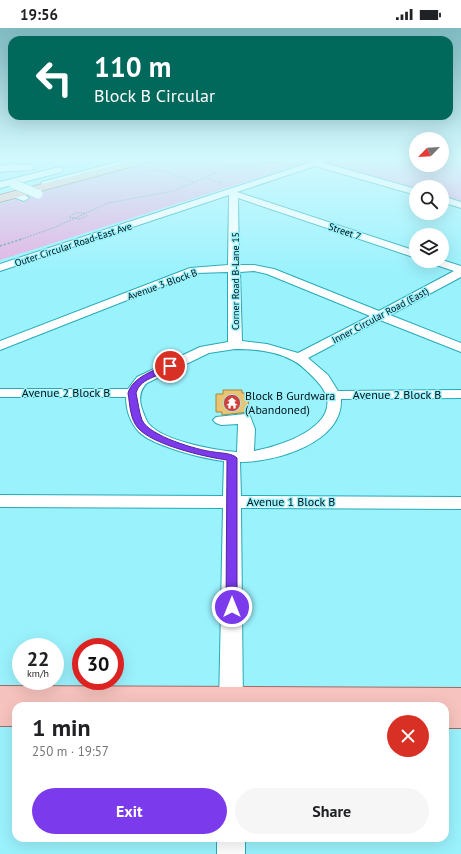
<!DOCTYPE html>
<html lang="en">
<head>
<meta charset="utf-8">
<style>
	body { margin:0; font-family:"PT Sans",sans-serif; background:#f6f6f6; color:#202124; height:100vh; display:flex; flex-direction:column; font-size:15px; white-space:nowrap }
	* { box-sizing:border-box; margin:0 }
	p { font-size:13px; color:#757577 }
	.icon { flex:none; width:22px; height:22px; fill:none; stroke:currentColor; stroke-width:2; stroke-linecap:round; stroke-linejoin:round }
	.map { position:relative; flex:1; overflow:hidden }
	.details { position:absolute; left:12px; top:674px; width:437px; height:140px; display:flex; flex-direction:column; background:#fff; border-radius:12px; box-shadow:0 4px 16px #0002 }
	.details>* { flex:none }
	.hud { position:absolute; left:8px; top:8px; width:445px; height:84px; border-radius:12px; box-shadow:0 4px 16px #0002; background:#00695c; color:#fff; overflow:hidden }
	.needle { width:26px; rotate:245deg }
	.controls { position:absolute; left:409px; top:104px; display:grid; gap:8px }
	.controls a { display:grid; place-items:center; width:40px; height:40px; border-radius:50%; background:#fff; box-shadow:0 4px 16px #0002; font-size:20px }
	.speed { position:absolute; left:12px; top:610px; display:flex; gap:8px; font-size:20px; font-weight:700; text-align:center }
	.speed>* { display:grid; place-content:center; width:52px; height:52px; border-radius:50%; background:#fff; box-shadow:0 4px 16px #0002; line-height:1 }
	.speed small { font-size:10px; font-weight:400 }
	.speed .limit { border:6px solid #d22; background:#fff; color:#111 }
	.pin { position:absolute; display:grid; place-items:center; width:34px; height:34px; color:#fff; margin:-17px; border:2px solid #fff; border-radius:50%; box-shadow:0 1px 4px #0007 }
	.me { position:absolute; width:44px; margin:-22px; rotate:0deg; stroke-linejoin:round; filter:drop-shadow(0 0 3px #0008) }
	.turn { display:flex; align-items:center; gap:14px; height:84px; padding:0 20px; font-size:18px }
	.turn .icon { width:52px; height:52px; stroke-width:2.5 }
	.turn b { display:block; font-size:28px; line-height:34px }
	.round { display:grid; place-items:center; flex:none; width:42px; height:42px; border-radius:21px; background:#f6f6f6 }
	.overview { display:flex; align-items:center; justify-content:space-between; height:68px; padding:0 20px }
	h1 { font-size:24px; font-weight:800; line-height:30px }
	.action { display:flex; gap:8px; margin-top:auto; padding:8px 20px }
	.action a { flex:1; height:46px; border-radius:24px; background:#7c3aed; color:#fff; font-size:16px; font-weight:800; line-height:46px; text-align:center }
	.action a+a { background:#f6f6f6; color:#202124 }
	.status { display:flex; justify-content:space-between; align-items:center; height:28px; padding:0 20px; background:#fff; direction:ltr }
	.status svg { height:11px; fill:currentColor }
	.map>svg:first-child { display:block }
	.green { fill:#e2b1e2 }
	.building { fill:#e8c474; stroke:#a88634 }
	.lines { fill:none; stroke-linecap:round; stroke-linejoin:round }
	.minor-casing { stroke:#27a9b7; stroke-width:2 }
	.major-casing { stroke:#9d6c68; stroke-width:2 }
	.path-far1 { stroke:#5e9ba3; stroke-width:1; stroke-dasharray:1.5 1.5; stroke-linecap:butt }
	.path { stroke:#5e9ba3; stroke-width:1.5; stroke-dasharray:2 2; stroke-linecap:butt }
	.minor { fill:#fff; fill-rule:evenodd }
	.major { fill:#f7c3be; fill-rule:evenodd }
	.minor-bridge-casing { stroke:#27a9b7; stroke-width:10; stroke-linecap:butt }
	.minor-bridge { stroke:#fff; stroke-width:9 }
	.route { fill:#7c3aed; stroke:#51269a }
	.labels { text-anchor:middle; stroke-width:3; stroke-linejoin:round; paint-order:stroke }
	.far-street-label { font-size:10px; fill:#001417; stroke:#9af2fd }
	.street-label { font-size:12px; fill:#001417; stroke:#9af2fd }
	.poi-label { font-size:12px; fill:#001417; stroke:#9af2fd; text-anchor:start }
</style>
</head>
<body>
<div class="status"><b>19:56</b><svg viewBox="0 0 49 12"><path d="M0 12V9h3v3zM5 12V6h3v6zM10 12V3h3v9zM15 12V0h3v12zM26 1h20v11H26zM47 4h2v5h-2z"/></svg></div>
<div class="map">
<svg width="461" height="826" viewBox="0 0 461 826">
	<rect width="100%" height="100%" fill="#9af2fd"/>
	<g class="green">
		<polygon points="161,131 317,131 0,232 0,176"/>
		<polygon points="342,131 416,131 416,137 442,137 442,131 461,132 461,175 442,170 442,159 416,159 416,163 321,137"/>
	</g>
	<polygon class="building" points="223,362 242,362 242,365 248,365 249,384 222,387 222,384 216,384 216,366 223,366"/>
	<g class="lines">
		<defs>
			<g id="minor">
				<polygon points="129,131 140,131 139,133 48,158 45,159 41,156 42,154"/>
				<path d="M321 131H332L324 135 416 161V167L315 138 237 164 416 223V230L238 170 239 237H254L274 241 379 283 454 243 430 235 429 233 442 232 461 238V249L390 287 461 315V324L380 292 308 330 328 347 338 363 461 362V370L341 371C343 415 275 434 240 434L241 468 461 469V481L241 480 243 678H219L223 480 0 479V467L223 468 224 433C204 431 153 418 139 404 130 394 126 382 126 369H0V361H128L137 349 200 319 228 314V244L196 245 0 322V313L190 240 228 237 229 167 0 243V236ZM254 243 267 246 370 288 298 325 267 316 242 313 240 244ZM235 321C254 321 275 323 292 332 301 336 309 345 316 352 355 393 284 418 254 423L255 401 250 388 245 386 216 389 213 392 216 395 221 397 238 396 237 424H236C214 422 162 413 148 395 145 390 143 384 141 378 139 369 140 362 147 355L209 325Z"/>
				<path d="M11 136 31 137 35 140C31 144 8 142 0 144V138Z"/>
				<polygon points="59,139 62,140 63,142 62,144 0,160 0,154"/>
				<polygon points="16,164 27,168 29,170 24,173 13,169 11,167"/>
				<polygon points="442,168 461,174 461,180 442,174"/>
				<rect x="217" y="810" width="28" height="16"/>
			</g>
			<g id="major">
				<polygon points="138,131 153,131 152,133 0,174 0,167"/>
				<polygon points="0,658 461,660 461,700 445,700 445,678 16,678 16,698 0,698"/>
			</g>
		</defs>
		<use href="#minor" class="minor-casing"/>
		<use href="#major" class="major-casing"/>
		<g class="path-far1">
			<polyline points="146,142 162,142 193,154"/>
			<polyline points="206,150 222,155"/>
			<polygon points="75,185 84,185 87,188 79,191 69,189"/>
			<polyline points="19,212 53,200 108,175 174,163 229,139 281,134 292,131"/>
		</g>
		<polyline class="path" points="0,218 22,211"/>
		<use href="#minor" class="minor"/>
		<use href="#major" class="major"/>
		<defs>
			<polyline id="minor-bridge" points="14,156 38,166"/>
		</defs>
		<use href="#minor-bridge" class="minor-bridge-casing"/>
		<use href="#minor-bridge" class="minor-bridge"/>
	</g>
	<linearGradient id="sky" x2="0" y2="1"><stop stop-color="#7fbac1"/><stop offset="0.53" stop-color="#d2f9fe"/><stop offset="1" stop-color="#d2f9fe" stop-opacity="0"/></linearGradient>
	<rect width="461" height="246" fill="url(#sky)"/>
	<path class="route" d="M168 336H173L174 338C163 349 141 348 136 365 138 374 139 384 142 392 149 408 197 422 214 424 220 425 232 425 237 430V579L236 582 232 583 227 582 226 579 227 432C205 429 153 417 138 400 130 391 130 377 128 365 133 349 153 343 168 336Z"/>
	<defs>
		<symbol id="temple-disc" viewBox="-11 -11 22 22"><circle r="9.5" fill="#ce403c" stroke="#9af2fd"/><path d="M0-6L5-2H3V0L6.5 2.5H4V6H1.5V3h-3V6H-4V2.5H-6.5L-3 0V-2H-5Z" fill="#fff"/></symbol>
	</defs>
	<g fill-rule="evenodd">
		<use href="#temple-disc" x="222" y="365" width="20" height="20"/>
	</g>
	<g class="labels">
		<g class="far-street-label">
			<text transform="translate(345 203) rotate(19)" y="4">Street 7</text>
			<text transform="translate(73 216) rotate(-18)" y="4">Outer Circular Road-East Ave</text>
			<text transform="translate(235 253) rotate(-90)" y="4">Corner Road B-Lane 15</text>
			<text transform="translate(162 256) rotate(-20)" y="4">Avenue 3 Block B</text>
			<text transform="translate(380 287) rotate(-28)" y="4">Inner Circular Road (East)</text>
		</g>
		<g class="street-label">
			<text x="66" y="369">Avenue 2 Block B</text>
			<text x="397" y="371">Avenue 2 Block B</text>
			<text x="291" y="478">Avenue 1 Block B</text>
		</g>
		<g class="poi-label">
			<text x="245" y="372">Block B Gurdwara<tspan x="245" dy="14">(Abandoned)</tspan></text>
		</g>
	</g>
</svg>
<div class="controls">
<a><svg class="needle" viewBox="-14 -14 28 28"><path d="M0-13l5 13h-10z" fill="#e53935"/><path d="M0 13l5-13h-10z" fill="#757577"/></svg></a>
<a><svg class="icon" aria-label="search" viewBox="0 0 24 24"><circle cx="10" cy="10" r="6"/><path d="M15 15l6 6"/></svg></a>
<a><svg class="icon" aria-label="layers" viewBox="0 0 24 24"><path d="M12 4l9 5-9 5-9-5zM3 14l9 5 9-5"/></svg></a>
</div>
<div class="speed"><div>22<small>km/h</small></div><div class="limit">30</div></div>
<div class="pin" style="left:170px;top:338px;background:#d93025"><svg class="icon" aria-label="arrive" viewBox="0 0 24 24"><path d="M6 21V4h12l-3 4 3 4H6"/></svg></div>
<svg class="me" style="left:232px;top:579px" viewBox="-20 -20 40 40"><circle r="17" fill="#7c3aed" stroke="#fff" stroke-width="3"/><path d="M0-11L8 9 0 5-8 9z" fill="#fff"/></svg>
<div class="hud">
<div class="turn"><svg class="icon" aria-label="left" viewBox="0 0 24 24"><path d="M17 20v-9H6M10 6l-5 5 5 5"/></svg><div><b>110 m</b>Block B Circular</div></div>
</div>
<section class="details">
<div class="overview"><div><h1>1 min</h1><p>250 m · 19:57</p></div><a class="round" style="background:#d93025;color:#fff"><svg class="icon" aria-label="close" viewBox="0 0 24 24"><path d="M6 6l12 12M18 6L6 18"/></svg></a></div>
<div class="action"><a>Exit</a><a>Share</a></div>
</section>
</div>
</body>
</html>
